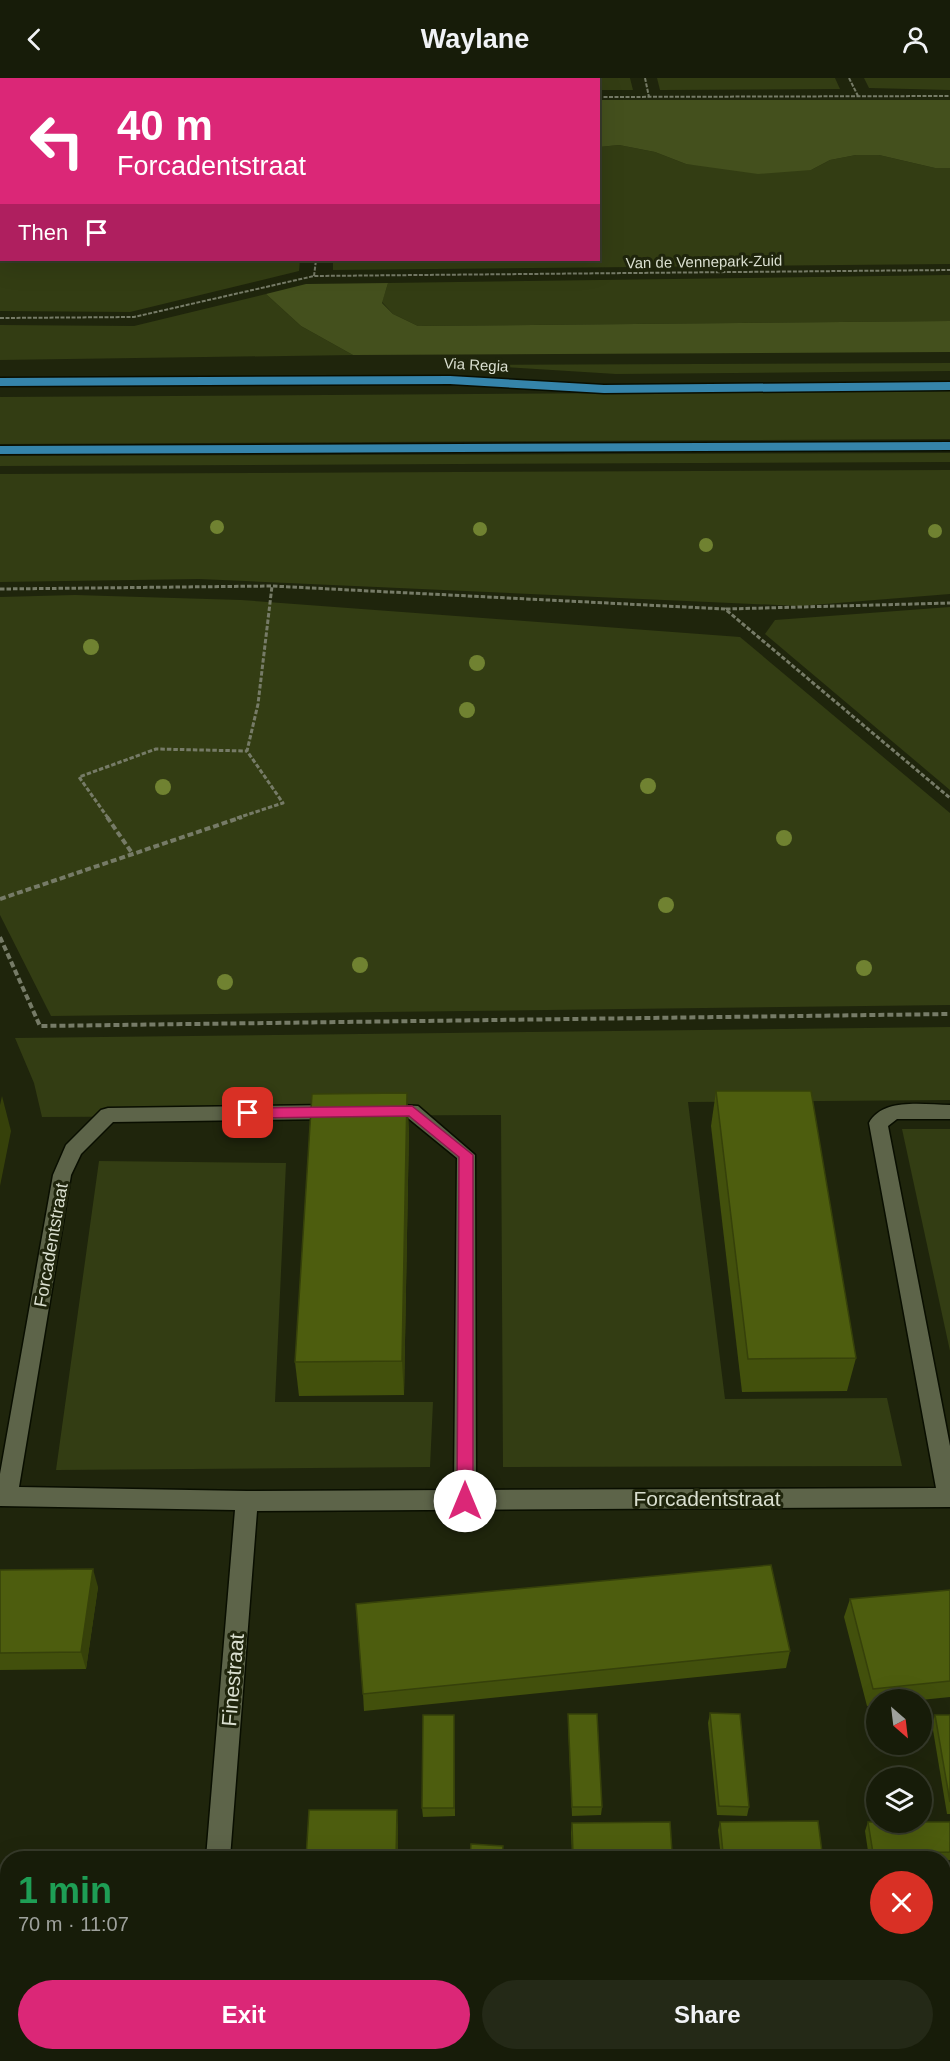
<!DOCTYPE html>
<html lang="en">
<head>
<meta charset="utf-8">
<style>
	body { margin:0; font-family:Helvetica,sans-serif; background:#242917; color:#f1f3f6; height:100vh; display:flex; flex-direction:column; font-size:22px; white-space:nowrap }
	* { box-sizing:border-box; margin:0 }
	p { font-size:20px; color:#9ea19c }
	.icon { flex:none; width:33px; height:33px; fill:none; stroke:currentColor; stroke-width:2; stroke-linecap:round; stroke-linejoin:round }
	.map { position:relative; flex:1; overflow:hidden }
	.details { position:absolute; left:0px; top:1773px; width:951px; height:210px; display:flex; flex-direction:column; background:#171c09; border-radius:24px 24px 0 0; box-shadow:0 6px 24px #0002,0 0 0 2px #363a2a }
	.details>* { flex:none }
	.top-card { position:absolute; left:0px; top:0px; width:600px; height:183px; box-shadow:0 6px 24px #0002,0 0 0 2px #363a2a; background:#db2777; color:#fff; overflow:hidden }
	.needle { width:39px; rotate:152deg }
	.buttons { position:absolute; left:866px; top:1611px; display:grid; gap:12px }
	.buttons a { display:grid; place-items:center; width:66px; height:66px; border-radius:50%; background:#171c09; box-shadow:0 6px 24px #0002,0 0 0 2px #363a2a; font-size:30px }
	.pin { position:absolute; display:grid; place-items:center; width:51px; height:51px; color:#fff; margin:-26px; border-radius:12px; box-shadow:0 3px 9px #0006 }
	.me { position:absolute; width:66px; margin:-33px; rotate:0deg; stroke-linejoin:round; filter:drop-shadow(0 0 4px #0008) }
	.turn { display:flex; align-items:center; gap:21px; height:126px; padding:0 18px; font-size:27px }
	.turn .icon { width:78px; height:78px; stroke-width:2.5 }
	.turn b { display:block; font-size:42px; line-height:51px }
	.then { display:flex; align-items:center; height:57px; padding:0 18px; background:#0003; gap:12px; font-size:22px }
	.round { display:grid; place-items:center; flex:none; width:63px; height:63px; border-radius:32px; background:#242917 }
	.headline { display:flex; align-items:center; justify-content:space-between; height:102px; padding:0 18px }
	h1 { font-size:36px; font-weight:700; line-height:45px; color:#1e9e55 }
	.primary-button { display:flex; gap:12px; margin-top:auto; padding:12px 18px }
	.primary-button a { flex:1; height:69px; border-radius:36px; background:#db2777; color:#fff; font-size:24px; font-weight:700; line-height:69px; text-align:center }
	.primary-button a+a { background:#242917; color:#f1f3f6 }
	header { display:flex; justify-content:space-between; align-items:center; height:78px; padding:0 18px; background:#171c09; font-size:27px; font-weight:700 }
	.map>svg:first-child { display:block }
	.green { fill:#333d13 }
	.forest { fill:#44501d }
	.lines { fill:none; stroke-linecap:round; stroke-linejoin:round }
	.street-casing { stroke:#090e00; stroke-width:3 }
	.primary-casing { stroke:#090e00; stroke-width:3 }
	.path-far2 { stroke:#767b67; stroke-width:2; stroke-dasharray:4 1.5; stroke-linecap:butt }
	.path-far1 { stroke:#767b67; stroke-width:3; stroke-dasharray:4.5 2; stroke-linecap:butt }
	.path { stroke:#767b67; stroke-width:4; stroke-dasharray:6 3; stroke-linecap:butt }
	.street { fill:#5d6449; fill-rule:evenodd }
	.primary { fill:#3584aa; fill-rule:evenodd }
	.tree { fill:#708231 }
	.wall { fill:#42500c }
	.shaded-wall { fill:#36410a }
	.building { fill:#4d5d0e; stroke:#36410a; stroke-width:1.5 }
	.route { fill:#db2777; stroke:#8e194d; stroke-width:1.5 }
	.labels { text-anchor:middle; stroke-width:6; stroke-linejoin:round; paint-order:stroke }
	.far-street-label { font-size:15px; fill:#dadfd0; stroke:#1f250c }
	.street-label { font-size:18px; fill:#dadfd0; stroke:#1f250c }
	.near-street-label { font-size:21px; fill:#dadfd0; stroke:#1f250c }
</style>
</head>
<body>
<header><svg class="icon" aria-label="back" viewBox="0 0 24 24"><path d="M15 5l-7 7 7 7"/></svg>Waylane<svg class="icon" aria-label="person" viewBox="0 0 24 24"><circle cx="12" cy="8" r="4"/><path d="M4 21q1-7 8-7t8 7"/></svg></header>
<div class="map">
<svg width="950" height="1983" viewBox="0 0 950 1983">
	<rect width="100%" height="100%" fill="#1f250c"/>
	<g class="green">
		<polygon points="451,0 630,0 633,12 599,12 598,2"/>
		<polygon points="657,0 835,0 840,11 660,12"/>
		<polygon points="864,0 950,0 950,12 869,10"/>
		<polygon points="619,67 655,74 686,86 811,92 830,82 856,77 879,77 935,90 950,90 950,186 333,192 333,182 598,182 599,69"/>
		<polygon points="0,70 2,182 300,182 299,193 130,234 0,233"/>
		<polygon points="950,197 950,243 418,248 393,236 382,224 388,205"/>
		<polygon points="266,216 301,248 353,277 0,282 0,247 134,248"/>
		<polygon points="950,285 950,293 616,296 470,287"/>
		<polygon points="950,313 950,361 0,366 0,319"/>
		<polygon points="950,375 950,384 0,388 0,378"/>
		<polygon points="950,392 950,516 800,528 199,501 0,504 0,396"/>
		<polygon points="75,517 241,522 740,559 950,735 950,927 51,938 0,837 0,519"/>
		<polygon points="950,529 950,712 765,556 775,542"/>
		<polygon points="950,949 950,1022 688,1024 725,1321 887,1320 902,1388 503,1389 501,1037 42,1039 34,1005 15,960"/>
		<polygon points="902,1051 950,1051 950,1273"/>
		<polygon points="99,1083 286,1085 275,1324 433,1324 430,1389 56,1392"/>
	</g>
	<g class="forest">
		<polygon points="599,22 950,22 950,90 935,90 879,77 856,77 830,82 811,92 758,96 686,86 655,74 619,67 599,69"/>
		<polygon points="388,205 382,225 393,236 418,248 950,243 950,274 353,277 301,248 266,216 306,206"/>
	</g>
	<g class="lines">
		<defs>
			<g id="street">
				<path d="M383 1026 418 1028 475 1077 476 1412 936 1410 869 1045C883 1019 925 1027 950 1027V1041H897L888 1048 950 1368V1429L257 1433 230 1780H206L235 1432 0 1428V1396L53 1097 66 1067 101 1032 108 1030 334 1027 340 1029 343 1034 340 1039 334 1041 113 1044 81 1076 71 1097 19 1409 247 1413 454 1412 457 1080 408 1040 377 1038 374 1033 377 1028Z"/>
				<rect x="189" y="1976" width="26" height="7"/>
			</g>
			<g id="primary">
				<polygon points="450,298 604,307 950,304 950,312 604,315 450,306 0,308 0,300"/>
				<polygon points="950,364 950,372 0,376 0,368"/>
			</g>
		</defs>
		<use href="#street" class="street-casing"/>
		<use href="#primary" class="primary-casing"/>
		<g class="path-far2">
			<polyline points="645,0 649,19"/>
			<polyline points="849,0 858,18"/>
			<polyline points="598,19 950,18"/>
			<polyline points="314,198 316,182"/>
			<polyline points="0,240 134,239 314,198 950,192"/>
		</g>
		<g class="path-far1">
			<polyline points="0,511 272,508 725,531 950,720"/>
			<polyline points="726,531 950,525"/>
			<polyline points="108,740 79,699 156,671 247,673"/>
			<polyline points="237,740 283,725 247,673 258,626 272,508"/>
		</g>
		<g class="path">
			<polyline points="107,739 132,775"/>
			<polyline points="0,821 242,739"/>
			<polyline points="0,859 40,948 950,936"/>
		</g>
		<use href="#street" class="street"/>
		<use href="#primary" class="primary"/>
	</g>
	<g class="tree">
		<circle cx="217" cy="449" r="7"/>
		<circle cx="480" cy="451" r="7"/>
		<circle cx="935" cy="453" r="7"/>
		<circle cx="706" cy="467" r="7"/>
		<circle cx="91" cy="569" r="8"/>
		<circle cx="477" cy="585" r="8"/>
		<circle cx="467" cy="632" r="8"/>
		<circle cx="648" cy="708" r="8"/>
		<circle cx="163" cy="709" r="8"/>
		<circle cx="784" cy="760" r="8"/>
		<circle cx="666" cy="827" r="8"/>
		<circle cx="360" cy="887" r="8"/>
		<circle cx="864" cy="890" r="8"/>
		<circle cx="225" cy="904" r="8"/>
	</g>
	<g class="wall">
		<polygon points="716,1013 856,1280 847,1313 742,1314 711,1048"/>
		<polygon points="409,1050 404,1317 299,1318 295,1284"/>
		<polygon points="0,1492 98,1509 86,1591 0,1592"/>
		<polygon points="950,1512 950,1619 921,1622 876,1622 876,1627 867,1628 844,1539 850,1521"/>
		<polygon points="790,1573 786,1590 364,1633 363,1616"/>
		<polygon points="710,1635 749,1729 747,1738 717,1737 708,1645"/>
		<polygon points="568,1636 602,1729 601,1737 572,1738 568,1645"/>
		<polygon points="454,1637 455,1738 423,1739 422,1730"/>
		<polygon points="935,1637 950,1637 950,1736 947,1736 932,1646"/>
		<polygon points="720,1744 822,1774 820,1780 721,1780 718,1752"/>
		<polygon points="868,1744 950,1744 950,1782 944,1782 944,1780 869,1780 865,1753"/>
		<polygon points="572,1745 672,1774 670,1780 572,1780 571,1754"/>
		<polygon points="0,1806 8,1807 8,1928 0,1927"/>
		<polygon points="944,1854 950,1855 950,1979 897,1976 944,1976"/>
	</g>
	<g class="shaded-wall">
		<polygon points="407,1015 409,1050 404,1317 402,1283"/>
		<polygon points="2,1018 11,1053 0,1108 0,1027"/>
		<polygon points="93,1491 98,1509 86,1591 81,1574"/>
		<polygon points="397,1732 398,1748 398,1780 396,1780"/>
	</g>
	<g class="building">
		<polygon points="716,1013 811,1013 856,1280 748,1281"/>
		<polygon points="407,1015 402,1283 295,1284 312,1016"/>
		<polygon points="771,1487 790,1573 363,1616 356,1526"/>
		<polygon points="93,1491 81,1574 0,1575 0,1492"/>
		<polygon points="950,1512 950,1603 873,1611 850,1521"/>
		<polygon points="710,1635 740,1636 749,1729 719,1728"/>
		<polygon points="568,1636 597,1636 602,1729 572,1729"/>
		<polygon points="423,1637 454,1637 454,1730 422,1730"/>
		<polygon points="935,1637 950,1637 950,1724"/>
		<polygon points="309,1732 397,1732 396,1780 306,1780"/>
		<polygon points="818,1743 822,1774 723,1775 720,1744"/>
		<polygon points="670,1744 672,1774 573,1776 572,1745"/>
		<polygon points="868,1744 950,1744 950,1774 873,1775"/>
		<polygon points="471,1766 503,1768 502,1780 470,1780"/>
		<polygon points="0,1806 8,1807 8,1914 0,1914"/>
		<polygon points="944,1854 950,1855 950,1965 944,1965"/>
	</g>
	<polygon class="route" points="412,1028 473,1077 473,1423 471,1428 465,1430 459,1428 457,1423 459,1079 409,1038 248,1040 241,1035 248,1030"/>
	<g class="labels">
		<g class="far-street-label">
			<text transform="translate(704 184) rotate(-1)" y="5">Van de Vennepark-Zuid</text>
			<text transform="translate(476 287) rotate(3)" y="5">Via Regia</text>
		</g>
		<g class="street-label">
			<text transform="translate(51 1167) rotate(-80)" y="6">Forcadentstraat</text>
		</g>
		<g class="near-street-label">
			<text x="707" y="1428">Forcadentstraat</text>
			<text transform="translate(233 1602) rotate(-85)" y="7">Finestraat</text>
		</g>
	</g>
</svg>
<div class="buttons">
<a><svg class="needle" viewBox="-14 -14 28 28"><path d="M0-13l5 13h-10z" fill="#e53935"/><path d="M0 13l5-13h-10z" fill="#9ea19c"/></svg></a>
<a><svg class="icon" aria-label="layers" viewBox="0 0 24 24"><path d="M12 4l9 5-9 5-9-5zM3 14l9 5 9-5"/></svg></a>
</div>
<div class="pin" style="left:248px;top:1035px;background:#d93025"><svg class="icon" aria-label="arrive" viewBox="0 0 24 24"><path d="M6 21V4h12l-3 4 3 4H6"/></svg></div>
<svg class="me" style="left:465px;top:1423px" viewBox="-20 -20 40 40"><circle r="19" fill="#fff"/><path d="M0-13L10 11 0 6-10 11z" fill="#db2777"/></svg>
<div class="top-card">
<div class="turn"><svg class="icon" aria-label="left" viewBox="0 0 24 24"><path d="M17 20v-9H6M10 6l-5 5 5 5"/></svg><div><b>40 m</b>Forcadentstraat</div></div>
<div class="then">Then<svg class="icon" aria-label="arrive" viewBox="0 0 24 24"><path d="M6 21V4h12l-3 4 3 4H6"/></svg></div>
</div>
<section class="details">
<div class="headline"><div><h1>1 min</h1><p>70 m · 11:07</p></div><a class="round" style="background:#d93025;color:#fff"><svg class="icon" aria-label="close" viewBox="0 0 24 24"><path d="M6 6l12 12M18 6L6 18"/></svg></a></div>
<div class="primary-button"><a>Exit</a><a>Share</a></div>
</section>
</div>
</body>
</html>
